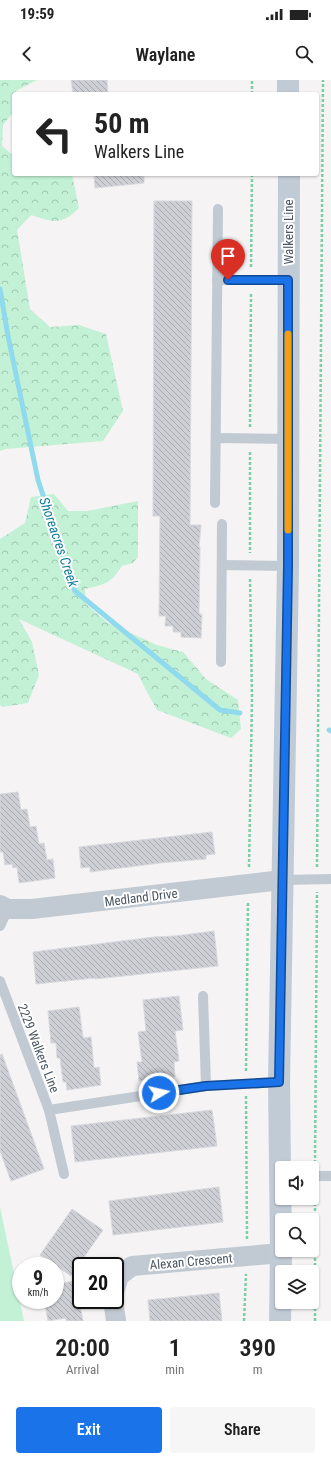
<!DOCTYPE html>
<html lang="en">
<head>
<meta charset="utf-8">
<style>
	body { margin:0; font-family:"Roboto Condensed",sans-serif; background:#f6f6f6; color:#222; height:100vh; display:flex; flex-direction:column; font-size:15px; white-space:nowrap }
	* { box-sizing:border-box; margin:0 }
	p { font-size:13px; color:#767676 }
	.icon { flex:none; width:22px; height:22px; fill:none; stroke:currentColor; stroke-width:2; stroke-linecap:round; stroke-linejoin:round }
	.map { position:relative; height:1241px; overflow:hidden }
	.details { display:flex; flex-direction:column; background:#fff; flex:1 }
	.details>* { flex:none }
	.top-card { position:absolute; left:12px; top:12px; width:307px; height:84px; border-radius:4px; box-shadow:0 1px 3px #0004; background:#fff; color:#222; overflow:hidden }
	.tools { position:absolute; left:275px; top:1081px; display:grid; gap:8px }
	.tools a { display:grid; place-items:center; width:44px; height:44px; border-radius:4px; background:#fff; box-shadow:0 1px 3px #0004; font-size:20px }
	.speed { position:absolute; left:12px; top:1177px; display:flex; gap:8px; font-size:20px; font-weight:700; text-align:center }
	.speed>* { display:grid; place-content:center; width:52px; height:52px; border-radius:50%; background:#fff; box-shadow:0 1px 3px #0004; line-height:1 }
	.speed small { font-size:10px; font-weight:400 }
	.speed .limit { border:2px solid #111; border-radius:6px; background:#fff; color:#111 }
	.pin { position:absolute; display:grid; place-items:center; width:34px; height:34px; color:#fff; margin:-41px -17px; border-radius:50% 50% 50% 0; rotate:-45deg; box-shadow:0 0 4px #0007 }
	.pin .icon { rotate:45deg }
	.me { position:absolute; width:44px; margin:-22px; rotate:81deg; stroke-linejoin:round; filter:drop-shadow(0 0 3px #0008) }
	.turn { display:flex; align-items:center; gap:14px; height:84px; padding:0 16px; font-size:18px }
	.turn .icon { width:52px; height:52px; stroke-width:2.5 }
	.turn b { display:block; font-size:28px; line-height:34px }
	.eta { display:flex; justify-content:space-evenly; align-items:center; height:68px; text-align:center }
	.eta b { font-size:24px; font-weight:600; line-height:28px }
	.primary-button { display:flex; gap:8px; margin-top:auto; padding:8px 16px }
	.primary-button a { flex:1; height:46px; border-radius:4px; background:#1a73e8; color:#fff; font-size:16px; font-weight:600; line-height:46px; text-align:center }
	.primary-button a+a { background:#f6f6f6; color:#222 }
	.status { display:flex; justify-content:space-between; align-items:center; height:28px; padding:0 20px; background:#fff; direction:ltr }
	.status svg { height:11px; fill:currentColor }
	header { display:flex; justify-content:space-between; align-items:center; height:52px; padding:0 16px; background:#fff; font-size:18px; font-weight:600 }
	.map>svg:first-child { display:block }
	.green { fill:#c3f1d5 }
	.forest { fill:url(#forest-crowns) }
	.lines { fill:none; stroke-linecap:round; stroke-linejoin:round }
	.stream { stroke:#90daee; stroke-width:5 }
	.building { fill:url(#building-back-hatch); stroke:#d7d9de }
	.path { stroke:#7ad0a6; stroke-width:2.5; stroke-dasharray:3 2; stroke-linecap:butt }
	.service { stroke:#c1cad2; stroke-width:10 }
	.minor { stroke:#c1cad2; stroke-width:20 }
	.secondary { stroke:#c1cbd6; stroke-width:22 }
	.route-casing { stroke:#114b97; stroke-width:10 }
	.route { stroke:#1a73e8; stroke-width:7 }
	.slow { stroke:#f59e0b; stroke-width:7 }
	.labels { text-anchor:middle; stroke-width:4; stroke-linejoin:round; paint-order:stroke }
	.street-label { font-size:13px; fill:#4a5661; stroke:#fff }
	.water-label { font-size:14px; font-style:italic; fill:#0c7c9b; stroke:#fff }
</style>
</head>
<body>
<div class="status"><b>19:59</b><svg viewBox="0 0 49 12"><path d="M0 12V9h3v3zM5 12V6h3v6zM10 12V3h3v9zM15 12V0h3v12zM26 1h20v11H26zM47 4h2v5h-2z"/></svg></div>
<header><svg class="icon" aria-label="back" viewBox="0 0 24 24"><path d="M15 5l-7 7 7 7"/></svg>Waylane<svg class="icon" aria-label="search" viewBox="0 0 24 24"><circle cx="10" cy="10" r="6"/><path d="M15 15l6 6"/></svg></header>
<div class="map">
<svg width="331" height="1241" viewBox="0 0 331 1241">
	<defs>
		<pattern id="forest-crowns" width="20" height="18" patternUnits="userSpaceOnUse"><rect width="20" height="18" fill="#c3f1d5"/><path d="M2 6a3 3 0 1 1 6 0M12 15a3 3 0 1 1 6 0" fill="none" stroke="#a0c6b0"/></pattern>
		<pattern id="building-back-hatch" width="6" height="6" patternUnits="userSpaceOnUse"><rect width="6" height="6" fill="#cdcfd5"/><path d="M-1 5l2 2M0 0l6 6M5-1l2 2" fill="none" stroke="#a8abb0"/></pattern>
	</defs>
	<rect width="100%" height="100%" fill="#f5f3f3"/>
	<polygon class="green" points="0,1127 24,1241 0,1241"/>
	<g class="forest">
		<path d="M0 0H37L16 11V14H14V31L3 45 2 66 14 76V94H72L79 128C61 146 53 142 31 135L17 150 30 229 50 247 79 245 106 254 123 331 103 361 6 369 0 371Z"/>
		<path d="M54 414 68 431H87L138 421V477L133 483 122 486C110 504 106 504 85 509L86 524 108 543 157 565 183 572 206 599 238 620 241 649 231 658 157 630 148 614 138 594 19 539 32 562 39 595 28 623 2 627 0 625V459L25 443 31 417Z"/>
	</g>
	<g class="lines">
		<g class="stream">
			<polyline points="0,209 8,256 38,400 75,511 220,630 240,633"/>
			<polyline points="329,650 331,651"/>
		</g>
	</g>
	<g class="building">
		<polygon points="71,0 107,0 108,14 73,14"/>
		<polygon points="94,94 144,94 144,103 95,108"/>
		<polygon points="154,121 192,121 190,445 201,445 199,467 200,467 199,534 202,534 201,558 181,557 181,552 173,552 173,546 165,546 166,536 159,536 160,436 153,436"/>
		<polygon points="18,712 21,730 27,729 30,747 36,746 39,764 44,763 47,780 53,779 55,798 19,803 17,787 13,788 12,784 5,785 3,772 0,772 0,714"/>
		<polygon points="212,752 215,774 206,775 206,779 160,783 90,792 90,787 81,788 79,767"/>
		<polygon points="214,851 218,886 95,899 95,898 36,904 33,872 154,857 175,856"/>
		<polygon points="179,916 183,950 175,951 179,981 174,982 175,997 139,1001 137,982 142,982 138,952 146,951 143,920"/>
		<polygon points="79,927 83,958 91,957 94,988 99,987 101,1005 67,1010 66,1002 63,1002 60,978 57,978 56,963 51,963 48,931"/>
		<polygon points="2,974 44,1089 11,1101 0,1071 0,975"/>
		<polygon points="212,1030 217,1066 75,1082 71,1046"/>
		<polygon points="219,1107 223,1142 113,1155 109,1121"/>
		<polygon points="72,1129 103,1150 71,1196 40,1175"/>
		<polygon points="77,1200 82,1224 80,1225 83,1241 66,1241 66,1238 48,1241 44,1220 55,1220 55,1205"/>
		<polygon points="219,1213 222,1241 150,1241 148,1220"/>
	</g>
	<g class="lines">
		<g class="path">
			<polyline points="252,14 252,0"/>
			<polyline points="251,187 252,94"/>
			<polyline points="250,347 251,212"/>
			<polyline points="250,372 250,473"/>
			<polyline points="249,787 252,620 250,498"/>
			<polyline points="317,787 323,0"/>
			<polyline points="246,991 248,822"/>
			<polyline points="246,1016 247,1159"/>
			<polyline points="315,1083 317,812"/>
			<polyline points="244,1241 246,1194"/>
			<polyline points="315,1241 315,1108"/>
		</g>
		<g class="service">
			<polyline points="217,200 288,200"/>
			<polyline points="216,358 288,359"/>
			<polyline points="215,423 218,129"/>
			<polyline points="222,485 288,486"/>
			<polyline points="221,582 222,444"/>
			<polyline points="282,800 331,799"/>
			<polyline points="0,846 8,829"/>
			<polyline points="0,901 49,1030 206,1006 279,1002"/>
			<polyline points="203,916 206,1006"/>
			<polyline points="49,1030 64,1094"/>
			<polyline points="312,1096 331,1096"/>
		</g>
		<g class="minor">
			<polyline points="0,825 8,829 32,829 282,800"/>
			<polyline points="115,1209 119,1196 132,1186 281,1173"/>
			<polyline points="113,1220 116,1241"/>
		</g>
		<g class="secondary">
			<polyline points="288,0 288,14"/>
			<polyline points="280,1241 281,1173 279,1002 288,486 289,94"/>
		</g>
	</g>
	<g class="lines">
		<defs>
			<polyline id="route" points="159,1013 206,1006 279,1002 288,486 288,200 228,200"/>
		</defs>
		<use href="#route" class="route-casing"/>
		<use href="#route" class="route"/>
		<polyline class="slow" points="288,450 288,254"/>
	</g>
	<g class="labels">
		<g class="street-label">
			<text transform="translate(288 152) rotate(-90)" y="5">Walkers Line</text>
			<text transform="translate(141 817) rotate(-7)" y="5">Medland Drive</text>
			<text transform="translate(39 968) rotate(69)" y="5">2229 Walkers Line</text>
			<text transform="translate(191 1181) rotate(-5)" y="5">Alexan Crescent</text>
		</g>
		<g class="water-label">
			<text transform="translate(59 462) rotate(71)" y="5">Shoreacres Creek</text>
		</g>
	</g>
</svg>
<div class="tools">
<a><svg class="icon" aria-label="sound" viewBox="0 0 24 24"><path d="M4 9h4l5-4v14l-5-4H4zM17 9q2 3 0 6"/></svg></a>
<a><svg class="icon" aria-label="search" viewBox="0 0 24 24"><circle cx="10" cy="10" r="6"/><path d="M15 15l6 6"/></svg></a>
<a><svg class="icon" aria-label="layers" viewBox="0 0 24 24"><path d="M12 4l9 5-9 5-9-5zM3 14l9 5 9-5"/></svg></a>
</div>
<div class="speed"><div>9<small>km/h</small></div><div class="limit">20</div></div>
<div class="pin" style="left:228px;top:200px;background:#d93025"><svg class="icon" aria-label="arrive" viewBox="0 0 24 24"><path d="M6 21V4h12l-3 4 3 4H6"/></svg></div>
<svg class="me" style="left:159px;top:1013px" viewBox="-20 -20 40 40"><circle r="17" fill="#1a73e8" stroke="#fff" stroke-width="3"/><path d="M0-11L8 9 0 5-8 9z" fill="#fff"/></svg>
<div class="top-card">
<div class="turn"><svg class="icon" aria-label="left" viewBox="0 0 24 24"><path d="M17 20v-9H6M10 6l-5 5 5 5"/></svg><div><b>50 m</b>Walkers Line</div></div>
</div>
</div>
<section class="details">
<div class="eta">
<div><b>20:00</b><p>Arrival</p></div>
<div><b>1</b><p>min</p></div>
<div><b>390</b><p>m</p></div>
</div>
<div class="primary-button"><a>Exit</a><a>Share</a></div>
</section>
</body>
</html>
